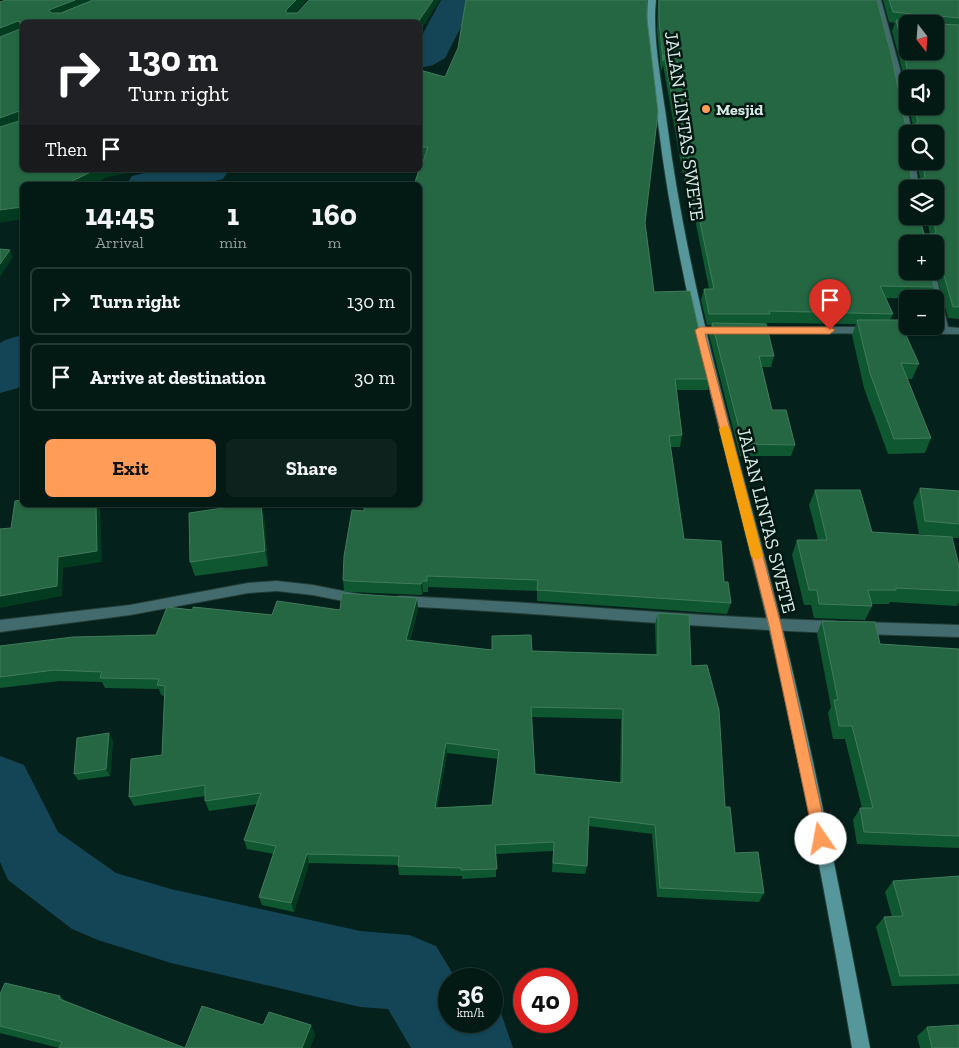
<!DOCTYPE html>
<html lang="en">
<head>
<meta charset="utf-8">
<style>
	body { margin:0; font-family:"Zilla Slab",serif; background:#0d221d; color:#f1f3f6; height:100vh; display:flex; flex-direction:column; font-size:19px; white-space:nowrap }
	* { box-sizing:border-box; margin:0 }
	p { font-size:16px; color:#97a0a0 }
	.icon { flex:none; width:28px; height:28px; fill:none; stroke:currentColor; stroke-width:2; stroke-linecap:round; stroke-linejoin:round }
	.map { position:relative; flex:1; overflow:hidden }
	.drawer { position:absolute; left:20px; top:182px; width:402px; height:325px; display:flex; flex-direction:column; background:#031914; border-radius:8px; box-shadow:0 1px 4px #0004,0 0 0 1px #243834 }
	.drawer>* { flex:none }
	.top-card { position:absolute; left:20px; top:20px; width:402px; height:152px; border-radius:8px; box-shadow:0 1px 4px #0004,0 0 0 1px #243834; background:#202124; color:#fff; overflow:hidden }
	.needle { width:32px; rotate:163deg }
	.controls { position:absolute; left:899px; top:15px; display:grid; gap:10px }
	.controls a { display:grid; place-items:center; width:45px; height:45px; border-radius:8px; background:#031914; box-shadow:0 1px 4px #0004,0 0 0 1px #243834; font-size:25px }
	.speed { position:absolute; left:438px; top:968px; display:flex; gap:10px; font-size:25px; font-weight:700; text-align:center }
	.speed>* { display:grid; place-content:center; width:65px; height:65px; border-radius:50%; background:#031914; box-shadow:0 1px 4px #0004,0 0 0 1px #243834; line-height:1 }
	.speed small { font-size:12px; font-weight:400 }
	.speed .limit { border:8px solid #d22; background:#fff; color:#111 }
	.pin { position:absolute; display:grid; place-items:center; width:42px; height:42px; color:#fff; margin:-51px -21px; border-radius:50% 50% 50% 0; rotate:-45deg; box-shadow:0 0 5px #0007 }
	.pin .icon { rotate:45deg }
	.me { position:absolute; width:55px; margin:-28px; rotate:348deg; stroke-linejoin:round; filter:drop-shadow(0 0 4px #0008) }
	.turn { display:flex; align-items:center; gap:18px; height:105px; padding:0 25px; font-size:22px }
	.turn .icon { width:65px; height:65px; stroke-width:2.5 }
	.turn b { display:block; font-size:35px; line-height:42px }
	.then { display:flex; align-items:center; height:48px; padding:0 25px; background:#0003; gap:10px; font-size:19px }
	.eta { display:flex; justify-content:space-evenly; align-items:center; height:85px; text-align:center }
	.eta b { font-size:30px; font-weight:800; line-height:35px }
	.cta { display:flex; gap:10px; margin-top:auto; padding:10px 25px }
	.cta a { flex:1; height:58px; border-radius:8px; background:#fe9c58; color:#111; font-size:20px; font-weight:800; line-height:58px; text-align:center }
	.cta a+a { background:#0d221d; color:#f1f3f6 }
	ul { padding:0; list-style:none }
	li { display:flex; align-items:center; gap:15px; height:68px; margin:0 10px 8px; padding:0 15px; border:2px solid #243834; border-radius:8px }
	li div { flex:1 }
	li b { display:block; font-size:19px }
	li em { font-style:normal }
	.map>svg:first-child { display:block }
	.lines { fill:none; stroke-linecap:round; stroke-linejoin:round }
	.river { fill:#144556; fill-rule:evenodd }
	.street-casing { stroke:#223d37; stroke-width:2 }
	.secondary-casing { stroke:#223d37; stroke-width:2 }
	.street { fill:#436a6c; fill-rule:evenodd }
	.secondary { fill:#56979b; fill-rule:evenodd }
	.wall { fill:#0f5730; fill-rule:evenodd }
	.shaded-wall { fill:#023b1f }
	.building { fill:#256743; stroke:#417b5c; fill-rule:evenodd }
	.route { fill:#fe9c58; stroke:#a56539 }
	.slow { fill:#f59e0b }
	.poi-dot { fill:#fe9c58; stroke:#001812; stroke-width:2 }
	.labels { text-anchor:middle; stroke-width:5; stroke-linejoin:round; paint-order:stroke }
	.far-poi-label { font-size:16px; font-weight:bold; fill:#d8e8e4; stroke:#001812; text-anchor:start }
	.street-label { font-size:19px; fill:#d8e8e4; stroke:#001812 }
</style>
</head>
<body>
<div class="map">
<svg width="959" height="1048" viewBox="0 0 959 1048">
	<rect width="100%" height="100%" fill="#04211b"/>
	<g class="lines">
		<g class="river">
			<polygon points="441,0 475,0 445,58 433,65 420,68 420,39"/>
			<polygon points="157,170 229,170 223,179 197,185 126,185 132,176"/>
			<polygon points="22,335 22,380 18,388 0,393 0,343 5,340"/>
			<polygon points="0,756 24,765 58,832 116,873 171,889 360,931 409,935 436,946 456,979 449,979 449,1021 491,1021 491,1009 501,1013 513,1048 411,1048 388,1009 360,1007 171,963 98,940 72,929 8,880 0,862"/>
		</g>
		<defs>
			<g id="street">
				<polygon points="873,0 881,0 900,69 912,134 908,134 908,142 904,139 891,69"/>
				<polygon points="908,159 908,161 915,161 919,189 909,189 905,161"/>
				<polygon points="925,271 935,271 948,327 959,328 959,334 752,333 747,330 752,327 937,327 935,299 931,299"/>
				<polygon points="277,581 313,585 363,595 365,599 363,603 358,604 313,595 277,591 248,593 130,615 0,632 0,620 130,605 248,583"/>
				<path d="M401 596C546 602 690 617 835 621L840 623 842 627 840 631 835 633C690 628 546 613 401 606L396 605 394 601 396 597Z"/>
				<polygon points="860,622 959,625 959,637 860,634 855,632 853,628 855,624"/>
			</g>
			<path id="secondary" d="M648 0H656C652 37 662 86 667 123 686 271 727 414 765 559 807 720 839 884 870 1048H852C824 884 793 720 752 559 716 414 676 271 658 123 654 86 644 37 648 0Z"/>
		</defs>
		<use href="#street" class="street-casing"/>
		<use href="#secondary" class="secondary-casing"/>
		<use href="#street" class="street"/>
		<use href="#secondary" class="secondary"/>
	</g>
	<g class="wall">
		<path d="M658 0H877L906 128 911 132 913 127 909 106H935V79H908V99L902 69 892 31 895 23 889 22 883 0H959V319L948 318 935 269V244H908L934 287 929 299 886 298 893 314 890 320 919 364 912 379H907L931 438 925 453 888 454 864 388 852 335 856 324 767 323 766 325 774 356 771 367H762L772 410 795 445 791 456H740L709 335 711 325H707L701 300 704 289H709L694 214H690L663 65 661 72 657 30ZM908 134 935 161H917L920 179H913L911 178 908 161ZM908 189H935V216H926L930 234H924Z"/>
		<polygon points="420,70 645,223 654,292 710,379 708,390 677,390 682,435 680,447 670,447 684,539 724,582 731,603 727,614 537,601 537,591 428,587 428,592 423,592 422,595 350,592 344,591 343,580 364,511 420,505 424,158 420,158"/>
		<polygon points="920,488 959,491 959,538 952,538 959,566 959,602 957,606 890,602 889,604 871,604 872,606 865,620 814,618 811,605 804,605 792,555 797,540 818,540 809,505 815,490 872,532 945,537 919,534 913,502"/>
		<polygon points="243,505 261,505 264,517 268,566 195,576 190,562"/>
		<path d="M418 609 410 641 492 650V636L532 651 656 654 655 624 658 613 691 666 735 853 764 893 759 902 657 897 652 834 589 826 587 866 585 874 552 872 553 851 496 854V877L462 879V876L399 875 398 865 309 863 294 912 262 905 259 897 274 854 247 849 244 840 257 804 209 811 205 801V796L134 806 129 797 162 755 164 696 161 695 159 689 105 688 102 682 60 681 0 688V646L156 635 193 610 272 615 340 610ZM532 717 621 719 620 782 535 774ZM447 753 498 759 492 805 437 808Z"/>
		<polygon points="822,621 880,644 959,649 959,848 857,844 853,820 860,808 862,808 845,739 833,739 828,713 831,707 817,634"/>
		<polygon points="113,740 110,776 78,780 74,774"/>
		<polygon points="959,876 959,985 959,984 892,986 876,927 884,917 892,917 885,892 893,881"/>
		<polygon points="0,994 60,996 64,1000 185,1048 263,1025 311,1025 315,1035 310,1048 59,1048 0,1033"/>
		<polygon points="927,1027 959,1048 920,1048 917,1036"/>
	</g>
	<g class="shaded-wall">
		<polygon points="75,0 104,0 52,21 49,10"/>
		<polygon points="296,0 307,0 288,21 286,10"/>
		<polygon points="433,0 440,0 420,31 420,22 418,22"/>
		<polygon points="18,21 21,32 0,40 0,28"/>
		<polygon points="19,111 22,121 0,130 0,118"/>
		<polygon points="95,170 141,170 108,177 91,185 64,185"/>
		<polygon points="22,207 22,219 0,223 0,210"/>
		<polygon points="10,250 13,257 0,277 0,264"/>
		<polygon points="96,505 100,505 102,562 63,568 62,596 0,608 0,596 58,557"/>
		<polygon points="261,505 264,517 268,566 265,551"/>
		<polygon points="422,581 423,592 422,595 421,584"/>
		<polygon points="417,598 418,609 407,651 406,640"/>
		<polygon points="109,733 113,740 110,776 106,769"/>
		<polygon points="446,743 447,753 435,817 435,808"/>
		<polygon points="307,854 309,863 294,912 291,903"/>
		<polygon points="311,1025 315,1035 310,1048 302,1048"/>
	</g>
	<g class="building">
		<polygon points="6,0 75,0 49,10 51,13 61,13 93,0 296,0 286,10 286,13 297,13 309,0 433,0 418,22 22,22 22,170 95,170 64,185 22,185 22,207 0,210 0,127 19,121 19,111 0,118 0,37 20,29 20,23 18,21 0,28 0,2"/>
		<polygon points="466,0 647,0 647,19 658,112 645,223 654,292 690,291 710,379 675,379 682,435 669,436 684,539 721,541 724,582 728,582 731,603 537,590 538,580 427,576 427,581 422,581 421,584 349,581 343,580 344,556 352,510 364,511 364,505 420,505 420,185 414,185 419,170 420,170 428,147 420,147 420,70 445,77 458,48"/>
		<path d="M659 0H877L892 58 906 128 912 133 914 125 918 122 914 106H935V79H909L905 58 896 20 913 21V14L893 12 889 0H959V18L939 16 937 18 938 24 959 25V307H953L939 258H935V244H908V271H930L934 287 880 286 893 314 769 311 770 314H709L704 289H714L696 203H692L664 54 663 61 659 19ZM908 24H935V51H908ZM908 134H935V161H922L925 177 923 179H913L911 178 909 161H908ZM908 189H935V216H932L936 232 934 234H924L919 216H908Z"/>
		<polygon points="0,249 10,250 0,264"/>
		<polygon points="857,320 899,320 919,364 901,363 931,438 894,439 870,373"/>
		<polygon points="712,323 766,324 774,356 759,356 772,410 786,410 795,445 743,444"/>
		<polygon points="920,488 959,491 959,524 925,521"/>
		<polygon points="815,490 860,490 872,532 952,537 959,566 959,591 896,588 896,590 868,590 872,606 819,604 817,590 809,590 797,540 827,540"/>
		<polygon points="22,500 22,505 96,505 97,551 58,557 57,586 0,596 0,529 11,528 15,501"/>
		<polygon points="243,505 261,505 265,551 190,562 189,513"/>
		<path d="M342 593 417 598 406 640 492 650V636L531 635 532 651 658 655V613L689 615 691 666 707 665 719 710 725 807H730L735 853 758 852 764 893 660 888 655 825 589 817 587 866 553 863 554 842 495 845 497 869 461 870V868L398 866 399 856 307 854 291 903 259 897 276 846 244 840 261 793 205 801V785L129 797 131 759 162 755 165 686 157 685 159 679 100 678 102 672 54 670 0 677V646L73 637 156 635 167 607 193 610V607L272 615 277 601 340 610ZM531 707 623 709 622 783 535 774ZM446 743 499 750 492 805 435 808Z"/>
		<polygon points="822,621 875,622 880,644 959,649 959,836 864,832 860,808 873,808 852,726 839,726 834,700 838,700"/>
		<polygon points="109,733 106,769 74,774 77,738"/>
		<polygon points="959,876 959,975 900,976 884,917 903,916 893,881"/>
		<polygon points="5,983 60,996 59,999 185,1048 202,1006 263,1025 269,1012 311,1025 302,1048 59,1048 62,1042 0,1026 0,994"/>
		<polygon points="959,1025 959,1048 932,1048 927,1027"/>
	</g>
	<polygon class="route" points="700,327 830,327 835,330 830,334 705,334 781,625 828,839 826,844 821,846 816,844 814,839 769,625 695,330"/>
	<polygon class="slow" points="725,425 730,429 763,556 757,560 751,556 719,429"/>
	<circle class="poi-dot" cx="706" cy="109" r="5"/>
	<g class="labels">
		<g class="far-poi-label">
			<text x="716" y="115">Mesjid</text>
		</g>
		<g class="street-label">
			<text transform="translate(685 126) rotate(82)" y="7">JALAN LINTAS SWETE</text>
			<text transform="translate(767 520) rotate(76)" y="7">JALAN LINTAS SWETE</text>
		</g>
	</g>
</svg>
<div class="controls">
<a><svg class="needle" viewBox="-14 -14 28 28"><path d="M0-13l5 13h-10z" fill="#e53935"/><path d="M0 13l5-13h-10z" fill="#97a0a0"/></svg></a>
<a><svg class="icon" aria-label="sound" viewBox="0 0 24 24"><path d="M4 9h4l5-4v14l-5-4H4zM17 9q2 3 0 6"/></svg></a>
<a><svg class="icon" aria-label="search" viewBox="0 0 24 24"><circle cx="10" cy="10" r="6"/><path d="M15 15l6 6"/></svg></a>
<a><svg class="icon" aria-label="layers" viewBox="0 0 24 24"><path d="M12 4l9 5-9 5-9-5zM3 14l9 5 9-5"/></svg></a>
<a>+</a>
<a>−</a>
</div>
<div class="speed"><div>36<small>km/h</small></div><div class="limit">40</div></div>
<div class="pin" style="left:830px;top:330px;background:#d93025"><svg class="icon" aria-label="arrive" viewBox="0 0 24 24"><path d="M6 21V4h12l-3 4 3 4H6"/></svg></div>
<svg class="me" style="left:821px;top:839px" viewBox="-20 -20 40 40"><circle r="19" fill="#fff"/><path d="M0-13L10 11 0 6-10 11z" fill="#fe9c58"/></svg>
<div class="top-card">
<div class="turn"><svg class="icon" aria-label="right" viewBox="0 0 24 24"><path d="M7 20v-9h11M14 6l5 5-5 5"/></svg><div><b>130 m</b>Turn right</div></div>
<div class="then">Then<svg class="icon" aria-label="arrive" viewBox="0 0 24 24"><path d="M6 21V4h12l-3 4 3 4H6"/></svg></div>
</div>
<section class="drawer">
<div class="eta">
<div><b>14:45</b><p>Arrival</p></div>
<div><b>1</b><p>min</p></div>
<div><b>160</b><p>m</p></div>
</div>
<ul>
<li><svg class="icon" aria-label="right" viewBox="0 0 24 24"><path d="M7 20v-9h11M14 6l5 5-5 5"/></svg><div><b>Turn right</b></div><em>130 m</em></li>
<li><svg class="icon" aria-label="arrive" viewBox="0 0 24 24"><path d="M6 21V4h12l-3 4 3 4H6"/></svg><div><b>Arrive at destination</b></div><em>30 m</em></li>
</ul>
<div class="cta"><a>Exit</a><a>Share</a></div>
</section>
</div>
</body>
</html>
